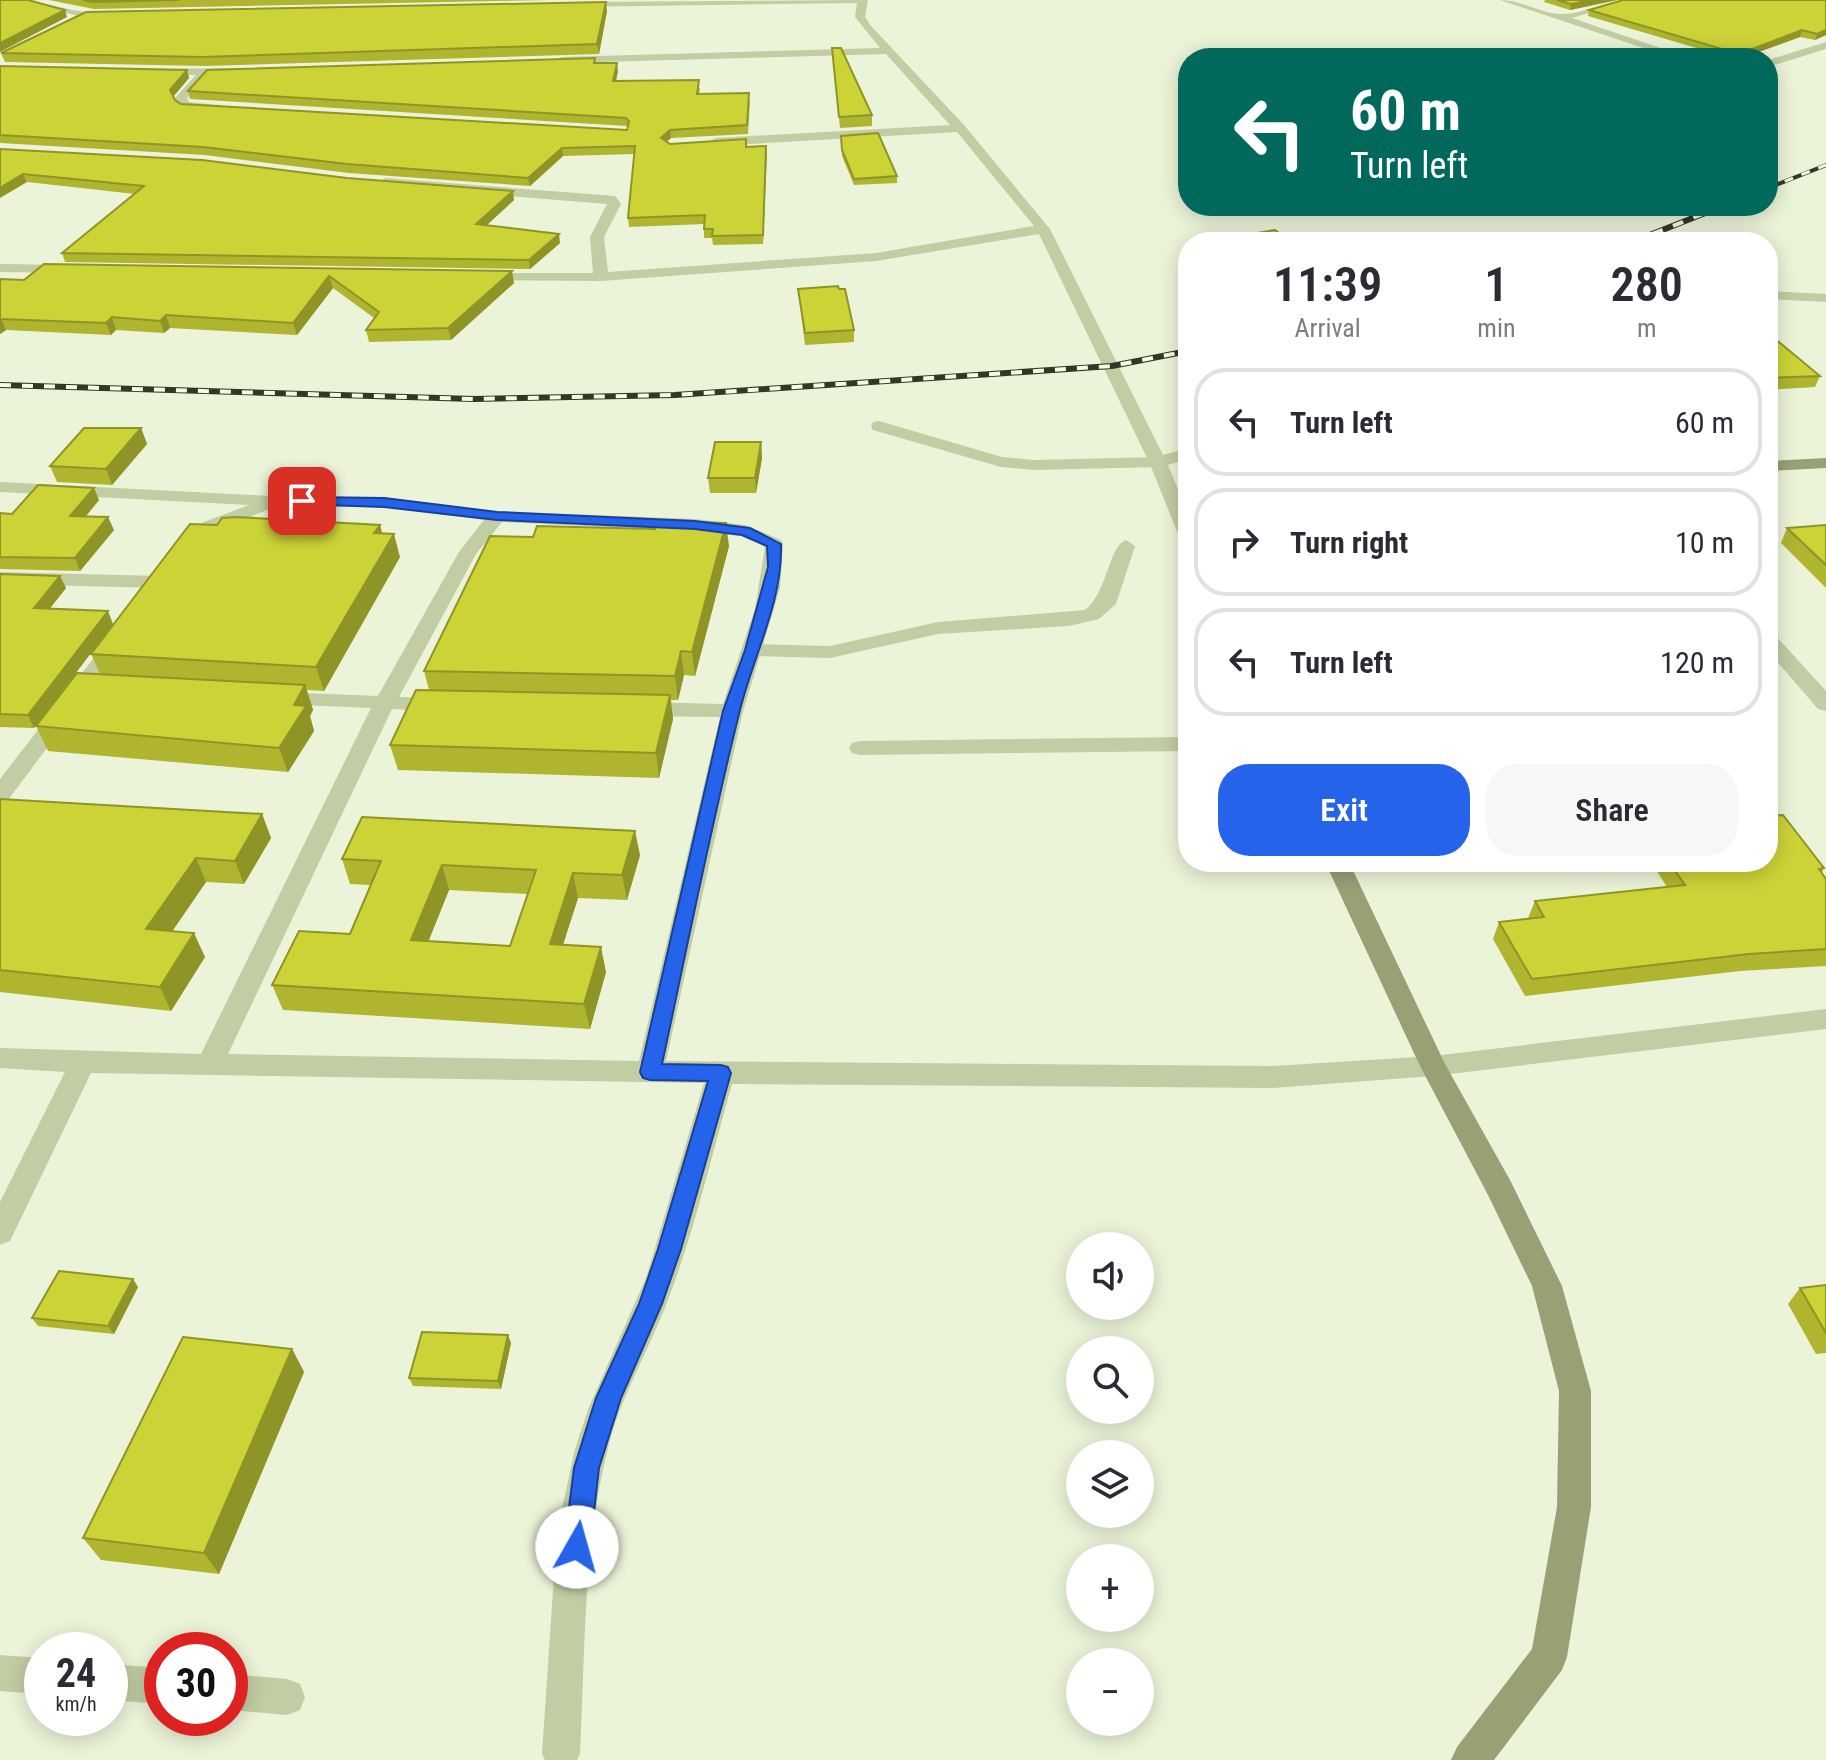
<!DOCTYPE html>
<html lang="en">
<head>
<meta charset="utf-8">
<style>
	body { margin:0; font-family:"Roboto Condensed",sans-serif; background:#f7f7f7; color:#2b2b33; height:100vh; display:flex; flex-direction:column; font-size:30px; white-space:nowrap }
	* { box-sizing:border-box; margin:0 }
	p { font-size:26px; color:#7c7c81 }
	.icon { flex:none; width:44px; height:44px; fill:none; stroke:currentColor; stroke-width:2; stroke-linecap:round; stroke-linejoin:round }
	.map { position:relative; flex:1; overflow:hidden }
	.sheet { position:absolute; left:1178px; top:232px; width:600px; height:640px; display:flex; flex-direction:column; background:#fff; border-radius:32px; box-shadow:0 4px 20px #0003 }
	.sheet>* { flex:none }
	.guide { position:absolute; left:1178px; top:48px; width:600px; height:168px; border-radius:32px; box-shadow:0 4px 20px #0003; background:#00695c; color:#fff; overflow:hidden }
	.tools { position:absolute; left:1066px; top:1232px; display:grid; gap:16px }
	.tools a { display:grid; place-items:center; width:88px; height:88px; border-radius:50%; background:#fff; box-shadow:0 4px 20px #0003; font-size:40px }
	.speed { position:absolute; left:24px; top:1632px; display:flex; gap:16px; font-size:40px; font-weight:700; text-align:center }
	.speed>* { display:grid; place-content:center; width:104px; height:104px; border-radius:50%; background:#fff; box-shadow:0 4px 20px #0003; line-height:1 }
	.speed small { font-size:20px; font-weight:400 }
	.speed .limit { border:12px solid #d22; background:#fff; color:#111 }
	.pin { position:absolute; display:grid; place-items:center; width:68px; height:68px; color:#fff; margin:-34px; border-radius:16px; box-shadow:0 4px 12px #0006 }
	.me { position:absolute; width:88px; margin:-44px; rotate:7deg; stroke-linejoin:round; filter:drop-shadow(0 0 6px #0008) }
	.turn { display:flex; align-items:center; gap:28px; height:168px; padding:0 40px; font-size:36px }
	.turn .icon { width:104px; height:104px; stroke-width:2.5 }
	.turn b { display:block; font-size:56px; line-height:68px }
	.eta { display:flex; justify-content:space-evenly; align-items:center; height:136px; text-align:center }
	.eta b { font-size:48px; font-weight:600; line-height:56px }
	.button { display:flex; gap:16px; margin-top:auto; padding:16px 40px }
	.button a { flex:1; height:92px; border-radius:32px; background:#2563eb; color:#fff; font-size:32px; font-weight:600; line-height:92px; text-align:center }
	.button a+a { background:#f7f7f7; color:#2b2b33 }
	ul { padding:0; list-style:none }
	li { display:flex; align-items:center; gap:24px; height:108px; margin:0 16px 12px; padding:0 24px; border:4px solid #e1e1e2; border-radius:32px }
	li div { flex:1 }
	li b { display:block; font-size:30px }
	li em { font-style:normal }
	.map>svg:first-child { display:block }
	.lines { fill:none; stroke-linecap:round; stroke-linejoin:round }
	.lane { fill:#c2cda3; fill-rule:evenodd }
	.street { fill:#c2cda3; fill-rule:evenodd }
	.secondary { fill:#99a174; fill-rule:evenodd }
	.rail-far1-casing { stroke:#353726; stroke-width:4 }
	.rail-casing { stroke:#353726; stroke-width:6 }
	.rail-far1 { stroke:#f3fbe5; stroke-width:3; stroke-dasharray:9; stroke-linecap:butt }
	.rail { stroke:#f3fbe5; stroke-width:4; stroke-dasharray:11; stroke-linecap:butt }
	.wall { fill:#afb52f; fill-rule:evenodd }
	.shaded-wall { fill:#8f9426 }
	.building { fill:#ccd337; stroke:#8f9426; stroke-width:2; fill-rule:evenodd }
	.route { fill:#2563eb; stroke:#184099; stroke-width:2 }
</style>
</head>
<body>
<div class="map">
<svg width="1826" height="1760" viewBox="0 0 1826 1760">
	<rect width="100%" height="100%" fill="#ebf4d8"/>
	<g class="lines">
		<g class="lane">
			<polygon points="879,421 1002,457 1034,460 1158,457 1167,462 1158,467 1034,470 1001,467 873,430 871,426 873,422"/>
			<path d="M1126 540 1135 546 1116 604 1099 619 1069 626 938 634 830 658 753 656 743 650 753 644 830 646 938 622 1085 610C1107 594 1109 545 1126 540Z"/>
		</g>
		<g class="street">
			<path d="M14 0C39 0 60 9 85 12 96 13 107 9 116 14L86 18Z"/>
			<polygon points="868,0 865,17 871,26 964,125 1050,229 1163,455 1188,448 1188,459 1168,465 1188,514 1188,542 1179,536 1149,462 1039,234 876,261 601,281 482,280 477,279 477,273 593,273 590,237 607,204 385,186 379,182 385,178 615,196 621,204 604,237 608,272 876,253 1034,226 957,132 715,146 709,142 715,138 950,125 886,54 562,63 556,60 562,57 880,48 855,17 857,3 572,7 571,5 576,2"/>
			<path d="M1500 0C1522 0 1543 15 1562 14 1585 14 1607 0 1631 0L1572 18 1690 58H1673Z"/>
			<polygon points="1826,42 1826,49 1768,67 1768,60"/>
			<path d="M238 68 242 69V73L209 75 187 98 189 102 219 105 221 108C209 115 181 112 175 98L196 75H154L148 72 154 69Z"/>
			<polygon points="0,264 70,265 77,269 70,273 0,272"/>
			<polygon points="1768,291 1826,294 1826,302 1768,299"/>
			<path d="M0 482 272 496 384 497 497 511 695 519 745 525 781 540 783 544 780 588 742 715 666 1061 1273 1066 1433 1056 1826 1009V1029L1433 1076 1273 1088 732 1084C711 1158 694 1233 666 1305 647 1354 619 1400 607 1452 583 1550 585 1654 580 1754L577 1760H545L542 1754 554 1575 563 1504 575 1449 589 1407 646 1278 704 1083 91 1073 10 1241 0 1245V1202L65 1072 0 1068V1048L201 1054 371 708 278 704 267 698 278 692 378 696 459 552 484 520 384 507 277 506 210 533 195 548 188 550 179 544 196 525 249 505 0 492ZM502 522 695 531 741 536 765 547 755 609 723 704 642 702 631 709 642 716 720 717 639 1061 228 1054 392 709 441 712 452 705 441 698 399 697 476 554Z"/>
			<polygon points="0,572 160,576 170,582 160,588 0,584"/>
			<polygon points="1768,633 1775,635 1826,691 1826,711 1818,709 1768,651"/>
			<polygon points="117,635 124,637 127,641 124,645 8,800 0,802 0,779 110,637"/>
			<polygon points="1188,737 1188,751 860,755 852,753 849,748 852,743 860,741"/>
			<polygon points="0,1655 42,1658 42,1694 0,1691"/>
			<polygon points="110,1664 162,1668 162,1704 110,1700"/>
			<polygon points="230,1674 287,1679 300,1684 305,1697 300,1710 287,1715 230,1710"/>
		</g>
		<g class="secondary">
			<polygon points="1826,458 1826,468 1768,471 1768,461"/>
			<polygon points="1325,862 1349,862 1445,1064 1510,1180 1562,1286 1591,1391 1591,1507 1567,1657 1562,1670 1494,1760 1451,1760 1457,1747 1532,1649 1557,1507 1559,1391 1532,1286 1488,1195 1420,1066"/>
		</g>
		<defs>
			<polyline id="rail-far1" points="1768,188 1826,165"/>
			<g id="rail">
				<polyline points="1632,242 1723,206"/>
				<polyline points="0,385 474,399 675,395 1112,366 1188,351"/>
			</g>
		</defs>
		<use href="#rail-far1" class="rail-far1-casing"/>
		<use href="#rail" class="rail-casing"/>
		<use href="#rail-far1" class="rail-far1"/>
		<use href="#rail" class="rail"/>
	</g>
	<g class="wall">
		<polygon points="49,0 552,0 94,9"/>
		<polygon points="1545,0 1617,0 1570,10 1544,2"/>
		<polygon points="1826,0 1826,35 1815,40 1800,37 1742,58 1730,58 1588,16 1589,10"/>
		<polygon points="607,11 599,54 205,66 5,62 1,53"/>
		<polygon points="832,48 872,115 872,126 840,128"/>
		<polygon points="595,58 596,63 618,71 616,81 700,88 699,94 750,101 748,134 671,138 667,141 670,144 746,139 747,147 766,146 763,244 713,245 712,238 704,238 704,224 629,227 628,218 634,154 563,156 530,186 349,173 205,155 0,143 0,66 187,70 189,78 173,97 175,100 181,104 627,130 627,126 190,99 188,91"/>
		<polygon points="841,136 897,176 897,183 854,185 842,156"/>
		<polygon points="0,149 514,200 487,225 560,243 530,269 65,262 62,253 135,194 27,182"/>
		<polygon points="44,264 514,283 451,340 369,342 366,330 374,318 333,288 297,335 170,328 164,333 116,330 111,335 6,330 0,334 0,279 24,280"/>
		<polygon points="798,289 854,330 854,342 805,345"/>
		<polygon points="1768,333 1820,376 1815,387 1768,390"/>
		<polygon points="141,428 147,444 112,485 57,482 50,466"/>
		<polygon points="761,442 762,458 756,493 710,493 708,478"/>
		<polygon points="99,500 86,516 114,530 80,571 0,569 0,513 12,514"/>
		<polygon points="217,525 380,525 382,533 400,557 324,691 307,690 313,710 310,716 314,731 288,772 48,751 36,726 100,674 91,654"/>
		<polygon points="1826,525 1826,588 1781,543 1787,528"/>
		<polygon points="729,546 695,676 684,675 678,700 671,700 673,719 659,778 398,770 390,745 429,690 424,671"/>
		<polygon points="0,574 60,576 66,588 50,608 113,624 34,728 0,727"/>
		<polygon points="0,799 262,814 271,838 244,884 206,882 172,931 205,957 171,1011 0,992"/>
		<path d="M640 855 627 900 578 898 563 945 606 972 590 1029 283 1010 272 985 350 934 371 885 350 884 342 859ZM449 890 527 894 510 946 428 941Z"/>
		<polygon points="1651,862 1768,862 1824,868 1822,873 1826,879 1826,966 1740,971 1525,996 1493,939 1499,922 1528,918 1535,901 1667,887"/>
		<polygon points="1826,1285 1826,1353 1816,1354 1788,1304 1800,1288"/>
		<polygon points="138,1287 114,1334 38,1326 32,1318"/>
		<polygon points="511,1343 501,1389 413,1386 409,1378"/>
		<polygon points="292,1349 304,1372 219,1574 101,1560 83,1538"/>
	</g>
	<g class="shaded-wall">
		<polygon points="1592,0 1617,0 1570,10 1571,4"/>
		<polygon points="606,2 607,11 599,54 597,44"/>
		<polygon points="65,10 67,17 0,52 0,43"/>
		<polygon points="1802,30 1800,37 1742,58 1738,58 1739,54"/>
		<polygon points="1826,30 1826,35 1815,40 1817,34"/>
		<polygon points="617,63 618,71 614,89 613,81"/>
		<polygon points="187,70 189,78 172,98 170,90"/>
		<polygon points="670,130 671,138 662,146 661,138"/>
		<polygon points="766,146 767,155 763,244 763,235"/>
		<polygon points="562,148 563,156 530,186 528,178"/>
		<polygon points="23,174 27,182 0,198 0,188"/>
		<polygon points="513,191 514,200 478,233 476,224"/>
		<polygon points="559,234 560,243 530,269 529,260"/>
		<polygon points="512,271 514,283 451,340 448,328"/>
		<polygon points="329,276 333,288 297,335 293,323"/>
		<polygon points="166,315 170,328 164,333 160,321"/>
		<polygon points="112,317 116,330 111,335 106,323"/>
		<polygon points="1,318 6,330 0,334 0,319"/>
		<polygon points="141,428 147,444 112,485 106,469"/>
		<polygon points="761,442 762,458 756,493 755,478"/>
		<polygon points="94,488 99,500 76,528 70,516"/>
		<polygon points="108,517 114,530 80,571 75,558"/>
		<polygon points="726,523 729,546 695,676 692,652"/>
		<polygon points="380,525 386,548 394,534 400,557 324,691 316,667 374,533"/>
		<polygon points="60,576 66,588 40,621 34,608"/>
		<polygon points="108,611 113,624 34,728 28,715"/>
		<polygon points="681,651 684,675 678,700 675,676"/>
		<polygon points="305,685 313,710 310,716 314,731 288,772 279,748 294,705"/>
		<polygon points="670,695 673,719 659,778 656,753"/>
		<polygon points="262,814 271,838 244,884 235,861"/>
		<polygon points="635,831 640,855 627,900 622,875"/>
		<polygon points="196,858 206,882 158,952 146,929"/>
		<polygon points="442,865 449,890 419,965 411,940"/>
		<polygon points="573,873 578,898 555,969 550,944"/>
		<polygon points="194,933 205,957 171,1011 160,987"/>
		<polygon points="601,947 606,972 590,1029 584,1004"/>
		<polygon points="133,1279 138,1287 114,1334 108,1326"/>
		<polygon points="508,1335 511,1343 501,1389 498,1381"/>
		<polygon points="292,1349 304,1372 219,1574 204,1553"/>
	</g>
	<g class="building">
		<polygon points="0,0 28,0 65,10 0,43"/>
		<polygon points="83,0 179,0 92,2"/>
		<polygon points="1557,0 1592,0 1571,4"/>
		<polygon points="1623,0 1826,0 1826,30 1817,34 1802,30 1739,54 1589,10"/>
		<polygon points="606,2 597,44 202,57 1,53 86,12"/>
		<polygon points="832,48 841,48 872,115 839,117"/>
		<polygon points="595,58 594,63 617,63 613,81 699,80 697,94 749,93 747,125 670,130 661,138 670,144 746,139 746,147 766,146 763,235 712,236 713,229 704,229 705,215 628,218 635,146 562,148 528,178 347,164 203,147 0,135 0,66 187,70 170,90 175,100 181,104 627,130 629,121 626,118 188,91 207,70"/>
		<polygon points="878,133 897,176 854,179 842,150 841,136"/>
		<polygon points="0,149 202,160 347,178 513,191 476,224 559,234 529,260 62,253 144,186 23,174 0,188"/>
		<polygon points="1275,230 1291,242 1226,242 1222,239"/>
		<polygon points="44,264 512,271 448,328 366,330 379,312 329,276 293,323 166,315 160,321 112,317 106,323 0,319 0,279 24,280"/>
		<polygon points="838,286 839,289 845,289 854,330 805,333 798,289"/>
		<polygon points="1768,333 1820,376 1768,378"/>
		<polygon points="84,428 141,428 106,469 50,466"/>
		<polygon points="715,442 761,442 755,478 708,478"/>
		<polygon points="38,485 94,488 70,516 108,517 75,558 0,557 0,513 12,514"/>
		<polygon points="236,517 380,525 374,533 394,534 316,667 91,654 190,524 217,525 222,518"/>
		<polygon points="657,521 726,523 692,652 681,651 675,676 424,671 490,536 533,537 537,526 655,529"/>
		<polygon points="1826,525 1826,565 1787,528"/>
		<polygon points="0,574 60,576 34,608 108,611 28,715 0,714"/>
		<polygon points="77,673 305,685 294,705 306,706 279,748 36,726"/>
		<polygon points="416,690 670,695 656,753 390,745"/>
		<polygon points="0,799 262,814 235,861 196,858 146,929 194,933 160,987 0,970"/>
		<polygon points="1783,815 1824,868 1819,869 1826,879 1826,949 1749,954 1532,979 1499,922 1544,917 1535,901 1685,885 1669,862 1768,862 1768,816"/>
		<path d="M362 817 635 831 622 875 573 873 550 944 601 947 584 1004 272 985 299 931 350 934 381 861 342 859ZM442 865 536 870 510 946 411 940Z"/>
		<polygon points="59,1271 133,1279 108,1326 32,1318"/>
		<polygon points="1826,1285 1826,1333 1800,1288"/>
		<polygon points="422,1332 508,1335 498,1381 409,1378"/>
		<polygon points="183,1337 292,1349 204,1553 83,1538"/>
	</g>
	<path class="route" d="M302 497 384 498 497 512 695 521 750 528 781 544C783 603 752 658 739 714 710 830 687 948 662 1064L721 1065 728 1067 731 1073 681 1249 662 1304 621 1398 599 1468 590 1547 586 1557 577 1560 568 1557 564 1547 574 1468 596 1398 639 1304 658 1249 708 1081 650 1080 643 1078 640 1072 723 711 745 650 768 567 767 546 742 535 695 529 497 520 384 507 298 504V499Z"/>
</svg>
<div class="tools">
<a><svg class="icon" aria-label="sound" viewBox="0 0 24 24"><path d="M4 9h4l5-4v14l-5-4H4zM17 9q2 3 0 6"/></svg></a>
<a><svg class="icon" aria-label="search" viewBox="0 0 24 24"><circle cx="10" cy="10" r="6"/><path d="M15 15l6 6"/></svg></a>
<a><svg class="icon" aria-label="layers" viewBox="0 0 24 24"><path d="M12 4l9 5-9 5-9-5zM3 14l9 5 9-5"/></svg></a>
<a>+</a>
<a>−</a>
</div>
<div class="speed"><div>24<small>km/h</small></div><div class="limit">30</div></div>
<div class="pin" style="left:302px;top:501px;background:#d93025"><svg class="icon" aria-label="arrive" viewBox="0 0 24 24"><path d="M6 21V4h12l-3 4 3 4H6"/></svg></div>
<svg class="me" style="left:577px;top:1547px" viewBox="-20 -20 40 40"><circle r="19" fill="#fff"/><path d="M0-13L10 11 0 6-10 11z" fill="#2563eb"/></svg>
<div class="guide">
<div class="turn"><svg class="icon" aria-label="left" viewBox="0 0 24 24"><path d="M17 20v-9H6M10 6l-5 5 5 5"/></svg><div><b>60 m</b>Turn left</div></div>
</div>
<section class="sheet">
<div class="eta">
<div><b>11:39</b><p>Arrival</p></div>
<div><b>1</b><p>min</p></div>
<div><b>280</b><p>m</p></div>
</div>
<ul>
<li><svg class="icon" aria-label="left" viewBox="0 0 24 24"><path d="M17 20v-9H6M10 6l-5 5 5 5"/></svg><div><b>Turn left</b></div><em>60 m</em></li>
<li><svg class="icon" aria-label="right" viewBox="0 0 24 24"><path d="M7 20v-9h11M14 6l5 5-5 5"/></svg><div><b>Turn right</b></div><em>10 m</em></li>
<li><svg class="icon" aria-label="left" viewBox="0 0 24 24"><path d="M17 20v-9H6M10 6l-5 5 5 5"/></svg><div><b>Turn left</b></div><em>120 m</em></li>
</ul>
<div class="button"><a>Exit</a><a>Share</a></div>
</section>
</div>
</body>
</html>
